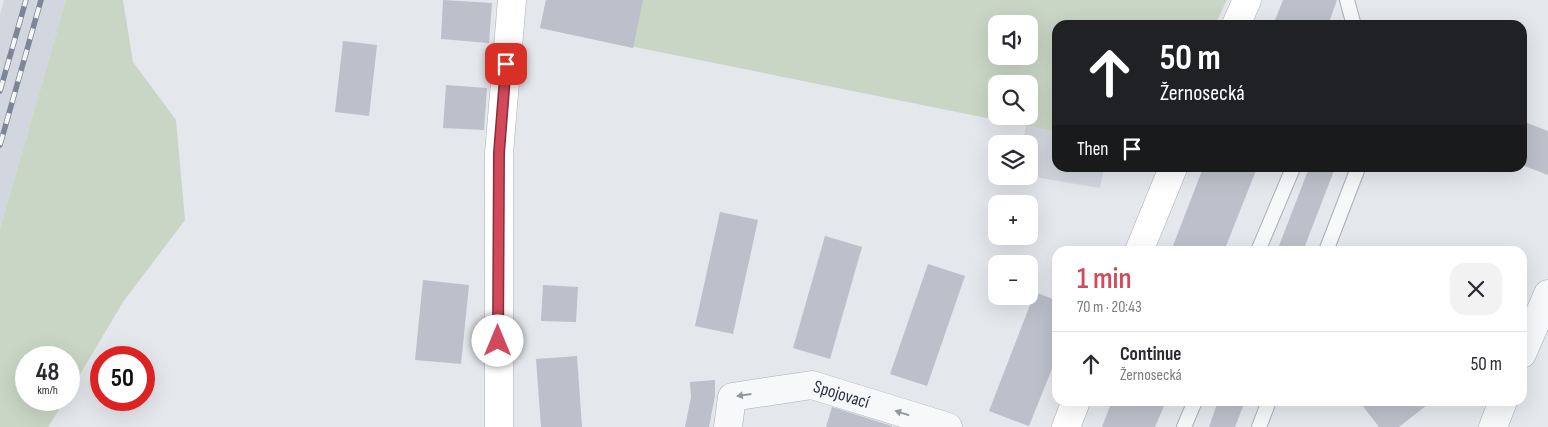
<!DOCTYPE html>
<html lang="en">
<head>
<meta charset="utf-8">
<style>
	body { margin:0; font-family:"Sofia Sans Condensed",sans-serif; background:#f2f2f3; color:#2b2b33; height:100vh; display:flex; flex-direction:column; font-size:19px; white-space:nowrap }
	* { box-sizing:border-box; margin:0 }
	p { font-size:16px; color:#7c7c81 }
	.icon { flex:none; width:28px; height:28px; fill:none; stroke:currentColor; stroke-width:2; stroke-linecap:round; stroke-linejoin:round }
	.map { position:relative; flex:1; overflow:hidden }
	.drawer { position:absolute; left:1052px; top:246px; width:475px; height:160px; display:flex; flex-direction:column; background:#fff; border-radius:15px; box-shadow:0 5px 20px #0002 }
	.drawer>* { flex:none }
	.top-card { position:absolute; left:1052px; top:20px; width:475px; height:152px; border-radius:15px; box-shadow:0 5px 20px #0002; background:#202124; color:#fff; overflow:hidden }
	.tools { position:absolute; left:988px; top:15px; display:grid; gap:10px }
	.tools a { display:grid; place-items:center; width:50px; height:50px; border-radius:10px; background:#fff; box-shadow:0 5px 20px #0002; font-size:25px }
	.speed { position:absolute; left:15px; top:346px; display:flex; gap:10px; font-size:25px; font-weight:700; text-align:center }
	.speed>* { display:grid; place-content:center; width:65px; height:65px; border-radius:50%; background:#fff; box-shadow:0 5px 20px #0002; line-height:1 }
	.speed small { font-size:12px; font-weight:400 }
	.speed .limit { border:8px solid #d22; background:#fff; color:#111 }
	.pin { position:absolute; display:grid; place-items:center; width:42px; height:42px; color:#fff; margin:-21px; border-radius:10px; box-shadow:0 2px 8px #0006 }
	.me { position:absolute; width:55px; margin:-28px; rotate:0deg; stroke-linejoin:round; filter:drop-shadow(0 0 4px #0008) }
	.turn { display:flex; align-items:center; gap:18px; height:105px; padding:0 25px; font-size:22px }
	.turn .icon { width:65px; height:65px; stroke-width:2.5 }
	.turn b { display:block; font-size:35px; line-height:42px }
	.then { display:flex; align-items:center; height:48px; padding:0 25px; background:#0003; gap:10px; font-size:19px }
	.round { display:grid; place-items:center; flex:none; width:52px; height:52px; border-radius:15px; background:#f2f2f3 }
	.overview { display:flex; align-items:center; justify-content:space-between; height:85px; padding:0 25px }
	h1 { font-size:30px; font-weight:600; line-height:38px; color:#d1495b }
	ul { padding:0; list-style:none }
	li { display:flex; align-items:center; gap:15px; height:65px; padding:0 25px; border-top:1px solid #e1e1e2 }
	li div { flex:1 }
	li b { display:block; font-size:19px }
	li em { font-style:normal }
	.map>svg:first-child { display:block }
	.built { fill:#d2d6de }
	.green { fill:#c9d6c5; fill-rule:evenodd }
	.building { fill:#bbc0ca }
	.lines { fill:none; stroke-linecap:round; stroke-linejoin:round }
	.lane-casing { stroke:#a9aeb7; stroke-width:16 }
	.street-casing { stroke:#a9aeb7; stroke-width:29 }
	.secondary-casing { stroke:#a9aeb7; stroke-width:29 }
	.lane { stroke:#f7f8fa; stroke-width:14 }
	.street { stroke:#f7f8fa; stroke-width:28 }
	.secondary { stroke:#fff; stroke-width:28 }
	.rail-casing { stroke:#7d8696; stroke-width:5.5 }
	.rail { stroke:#f4f6f9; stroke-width:4; stroke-dasharray:11; stroke-linecap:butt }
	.oneway { fill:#9196a0 }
	.route-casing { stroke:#882f3b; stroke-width:12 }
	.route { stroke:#d1495b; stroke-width:9 }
	.labels { text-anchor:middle; stroke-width:4.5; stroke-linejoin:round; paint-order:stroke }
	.street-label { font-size:18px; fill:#2b3445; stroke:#f4f6f9 }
</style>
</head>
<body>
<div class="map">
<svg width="1548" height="427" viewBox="0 0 1548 427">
	<rect width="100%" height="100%" fill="#e4e7ec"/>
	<g class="built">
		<polygon points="4,0 66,0 0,229 0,14"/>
		<polygon points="1026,126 1057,132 1058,168 1104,168 1100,188 1029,176 1029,144 1022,144"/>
	</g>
	<g class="green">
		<polygon points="66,0 123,0 133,62 176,120 185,220 123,302 69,393 69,358 26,358 26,400 65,400 48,427 0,427 0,229"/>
		<path d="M546 0H1227L1215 25H1058L1057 132 540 28ZM996 24H1029V56H996ZM996 84H1029V116H996Z"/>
	</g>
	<g class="building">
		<polygon points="443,0 492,3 489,43 441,39"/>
		<polygon points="546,0 643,0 633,48 540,28"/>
		<polygon points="1283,0 1337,0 1328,25 1273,25"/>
		<polygon points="343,41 377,45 369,116 335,112"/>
		<polygon points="446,85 487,88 484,130 443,128"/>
		<polygon points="1522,121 1548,131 1548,175 1522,165"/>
		<polygon points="1203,168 1257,168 1224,251 1171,251"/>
		<polygon points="1309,168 1335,168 1303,251 1277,251"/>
		<polygon points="720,212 758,220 733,334 695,326"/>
		<polygon points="825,236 862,247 830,359 793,348"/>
		<polygon points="928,264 965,276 927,386 890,374"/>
		<polygon points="423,280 469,285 461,364 415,360"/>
		<polygon points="543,285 578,287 576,322 541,321"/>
		<polygon points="1035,292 1058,301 1058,354 1029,426 989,411"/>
		<polygon points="577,356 582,427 541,427 536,359"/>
		<polygon points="715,380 715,396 709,427 685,427 691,397 690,382"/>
		<polygon points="1112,401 1166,401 1155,427 1102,427"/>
		<polygon points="1218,401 1245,401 1235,427 1209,427"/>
		<polygon points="1359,401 1432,401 1399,427 1379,427"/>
		<polygon points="832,407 892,426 892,427 826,427"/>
	</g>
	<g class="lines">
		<defs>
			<g id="lane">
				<polyline points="1347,0 1353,22 1352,25"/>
				<polyline points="1258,251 1293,168"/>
				<polyline points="1326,251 1358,168"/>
				<polyline points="1184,427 1195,401"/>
				<polyline points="1259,427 1269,401"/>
			</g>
			<g id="street">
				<polyline points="1522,354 1548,294"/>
				<path id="s1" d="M728 427 732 397 812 385 948 427"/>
				<polyline points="1493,427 1503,401"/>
			</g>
			<g id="secondary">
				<polyline points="1236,25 1247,0"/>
				<polyline points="1139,251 1173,168"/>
				<polyline points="499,427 499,153 512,0"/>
				<polyline points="1066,427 1076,401"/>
			</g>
		</defs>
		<use href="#lane" class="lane-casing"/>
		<use href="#street" class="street-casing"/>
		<use href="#secondary" class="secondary-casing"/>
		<use href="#lane" class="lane"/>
		<use href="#street" class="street"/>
		<use href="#secondary" class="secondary"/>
		<defs>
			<g id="rail">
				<polyline points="0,91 26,0"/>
				<polyline points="0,145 41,0"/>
			</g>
		</defs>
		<use href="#rail" class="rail-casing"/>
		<use href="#rail" class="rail"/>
	</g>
	<defs><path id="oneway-solid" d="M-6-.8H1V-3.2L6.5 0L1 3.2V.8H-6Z" transform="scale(1.25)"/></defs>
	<g class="oneway">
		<use href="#oneway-solid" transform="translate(744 395) rotate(172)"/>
		<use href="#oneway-solid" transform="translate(902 413) rotate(-163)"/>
	</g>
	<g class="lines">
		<defs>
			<polyline id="route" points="498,341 499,153 506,64"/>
		</defs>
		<use href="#route" class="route-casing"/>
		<use href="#route" class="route"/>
	</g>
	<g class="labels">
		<g class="street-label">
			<text dy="6" stroke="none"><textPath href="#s1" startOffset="142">Spojovací</textPath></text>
		</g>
	</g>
</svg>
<div class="tools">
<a><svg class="icon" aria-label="sound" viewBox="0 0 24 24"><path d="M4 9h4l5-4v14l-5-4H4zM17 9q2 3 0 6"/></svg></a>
<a><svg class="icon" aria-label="search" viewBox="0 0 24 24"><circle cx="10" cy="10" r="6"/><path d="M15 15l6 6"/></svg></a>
<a><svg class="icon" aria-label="layers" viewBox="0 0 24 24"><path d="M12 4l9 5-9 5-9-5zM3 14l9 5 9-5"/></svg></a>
<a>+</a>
<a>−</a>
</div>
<div class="speed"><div>48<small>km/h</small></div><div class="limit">50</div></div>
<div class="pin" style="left:506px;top:64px;background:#d93025"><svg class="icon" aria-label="arrive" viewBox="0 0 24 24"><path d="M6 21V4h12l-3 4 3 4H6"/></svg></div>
<svg class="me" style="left:498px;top:341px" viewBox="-20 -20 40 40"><circle r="19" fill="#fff"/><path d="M0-13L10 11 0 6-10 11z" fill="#d1495b"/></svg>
<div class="top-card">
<div class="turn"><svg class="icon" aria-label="ahead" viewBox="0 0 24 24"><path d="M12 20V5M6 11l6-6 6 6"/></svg><div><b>50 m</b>Žernosecká</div></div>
<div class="then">Then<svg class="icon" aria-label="arrive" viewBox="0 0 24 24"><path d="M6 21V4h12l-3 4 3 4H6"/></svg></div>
</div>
<section class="drawer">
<div class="overview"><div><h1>1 min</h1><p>70 m · 20:43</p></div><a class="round"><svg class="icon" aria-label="close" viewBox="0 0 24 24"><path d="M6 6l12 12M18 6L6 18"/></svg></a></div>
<ul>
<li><svg class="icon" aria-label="ahead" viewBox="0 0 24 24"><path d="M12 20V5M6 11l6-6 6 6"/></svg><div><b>Continue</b><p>Žernosecká</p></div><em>50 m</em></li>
</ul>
</section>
</div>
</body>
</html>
